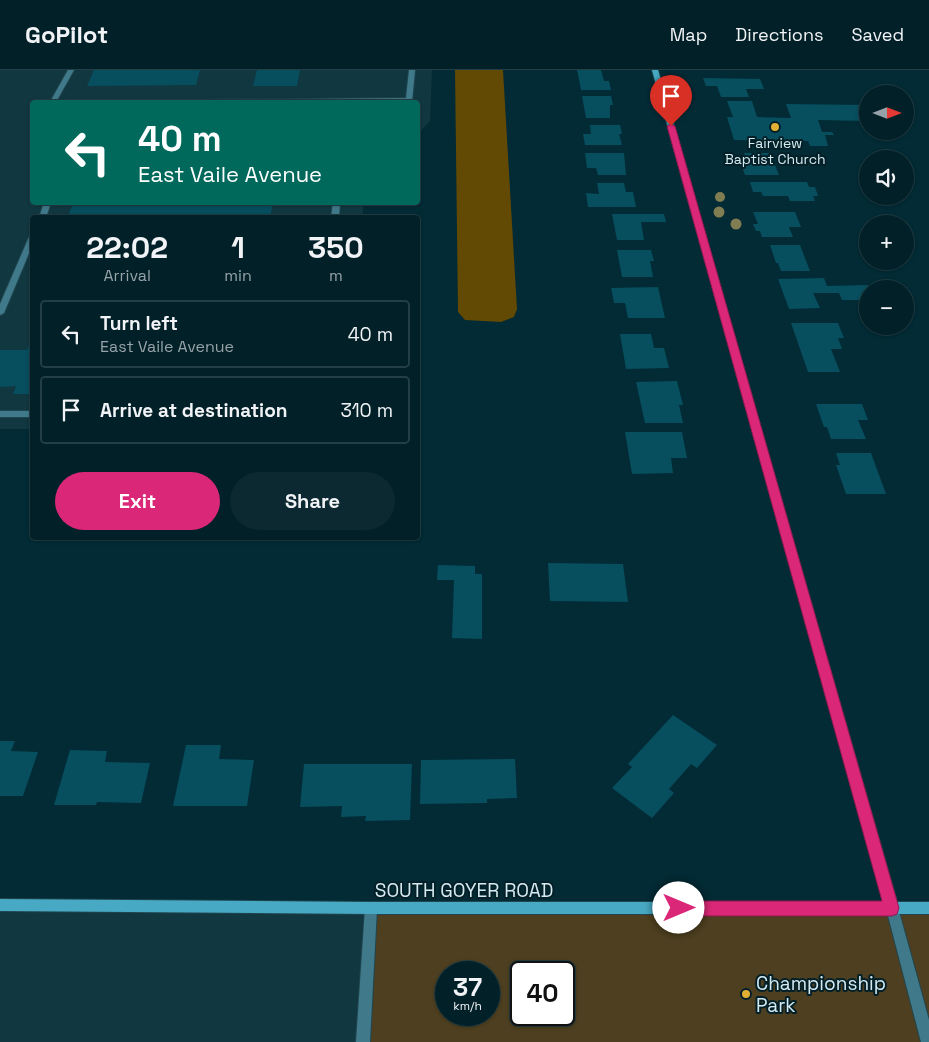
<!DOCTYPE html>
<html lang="en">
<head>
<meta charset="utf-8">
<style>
	body { margin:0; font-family:"Space Grotesk",sans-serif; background:#0c2830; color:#f1f3f6; height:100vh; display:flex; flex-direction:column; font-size:19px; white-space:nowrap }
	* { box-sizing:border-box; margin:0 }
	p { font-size:16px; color:#96a3a8 }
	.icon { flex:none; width:28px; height:28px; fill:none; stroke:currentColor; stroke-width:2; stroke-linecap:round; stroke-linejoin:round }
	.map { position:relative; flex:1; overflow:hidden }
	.sheet { position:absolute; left:30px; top:145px; width:390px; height:325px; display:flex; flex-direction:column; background:#022028; border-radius:5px; box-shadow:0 1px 4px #0004,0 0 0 1px #233e45 }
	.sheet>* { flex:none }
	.hud { position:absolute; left:30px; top:30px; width:390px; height:105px; border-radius:5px; box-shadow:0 1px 4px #0004,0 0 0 1px #233e45; background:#00695c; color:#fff; overflow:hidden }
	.needle { width:32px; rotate:90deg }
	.fabs { position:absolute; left:859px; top:15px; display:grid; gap:10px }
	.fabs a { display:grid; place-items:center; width:55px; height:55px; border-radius:50%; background:#022028; box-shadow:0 1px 4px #0004,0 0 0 1px #233e45; font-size:25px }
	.speed { position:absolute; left:435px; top:891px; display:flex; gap:10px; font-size:25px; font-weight:700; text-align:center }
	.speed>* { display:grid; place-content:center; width:65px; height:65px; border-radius:50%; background:#022028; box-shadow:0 1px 4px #0004,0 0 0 1px #233e45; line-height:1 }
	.speed small { font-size:12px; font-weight:400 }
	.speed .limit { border:2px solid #111; border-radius:8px; background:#fff; color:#111 }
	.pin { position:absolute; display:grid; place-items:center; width:42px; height:42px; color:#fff; margin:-51px -21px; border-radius:50% 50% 50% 0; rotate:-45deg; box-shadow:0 0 5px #0007 }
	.pin .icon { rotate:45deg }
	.me { position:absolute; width:55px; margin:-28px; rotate:90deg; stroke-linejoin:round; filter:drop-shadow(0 0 4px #0008) }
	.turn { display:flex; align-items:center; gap:18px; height:105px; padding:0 25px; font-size:22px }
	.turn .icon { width:65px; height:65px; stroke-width:2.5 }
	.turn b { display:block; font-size:35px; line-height:42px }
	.eta { display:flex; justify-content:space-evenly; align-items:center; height:85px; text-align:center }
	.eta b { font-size:30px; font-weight:700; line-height:35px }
	.action { display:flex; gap:10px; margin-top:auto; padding:10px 25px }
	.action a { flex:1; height:58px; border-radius:30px; background:#db2777; color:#fff; font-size:20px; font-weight:700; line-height:58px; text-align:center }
	.action a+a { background:#0c2830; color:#f1f3f6 }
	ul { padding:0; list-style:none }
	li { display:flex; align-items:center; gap:15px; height:68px; margin:0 10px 8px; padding:0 15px; border:2px solid #233e45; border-radius:5px }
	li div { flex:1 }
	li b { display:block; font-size:19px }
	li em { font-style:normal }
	header { display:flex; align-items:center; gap:30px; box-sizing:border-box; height:70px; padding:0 25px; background:#022028; border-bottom:1px solid #233e45 }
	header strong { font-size:24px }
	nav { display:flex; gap:28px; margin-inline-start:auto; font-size:18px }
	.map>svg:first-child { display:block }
	.built { fill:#113741 }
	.green { fill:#4d3f1f; fill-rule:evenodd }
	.water { fill:#624904 }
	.building { fill:#074e5e }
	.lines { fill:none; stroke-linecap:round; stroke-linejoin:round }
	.lane-casing { stroke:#20464f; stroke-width:2 }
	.street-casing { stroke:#20464f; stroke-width:2 }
	.secondary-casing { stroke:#20464f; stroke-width:2 }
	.lane { fill:#407a8a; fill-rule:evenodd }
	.street { fill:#407a8a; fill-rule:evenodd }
	.secondary { fill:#47a9c3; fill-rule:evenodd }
	.tree { fill:#807d52 }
	.route { fill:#db2777; stroke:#8e194d }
	.poi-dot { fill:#e1af34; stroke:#032028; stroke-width:2 }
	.labels { text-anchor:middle; stroke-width:4; stroke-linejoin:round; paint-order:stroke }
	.far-poi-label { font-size:14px; fill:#d5eaf0; stroke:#032028 }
	.near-street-label { font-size:19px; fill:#d5eaf0; stroke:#032028 }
	.near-poi-label { font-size:19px; fill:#d5eaf0; stroke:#032028; text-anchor:start }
</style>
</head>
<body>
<header>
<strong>GoPilot</strong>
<nav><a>Map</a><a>Directions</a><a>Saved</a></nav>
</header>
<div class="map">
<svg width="929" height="972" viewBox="0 0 929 972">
	<rect width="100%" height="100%" fill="#022b35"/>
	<g class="built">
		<polygon points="0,0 432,0 430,51 418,64 418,32 32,32 32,132 364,133 362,148 32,148 32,359 0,359"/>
		<polygon points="0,835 371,838 363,972 0,972"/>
	</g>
	<path class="green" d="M371 838H929V972H363ZM446 902H489V945H446ZM521 902H564V945H521Z"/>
	<polygon class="water" points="455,0 503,0 517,239 514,247 501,252 465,250 458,242"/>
	<g class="building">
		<polygon points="94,0 200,0 196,15 87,16"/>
		<polygon points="257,0 300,0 297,16 253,16"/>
		<polygon points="577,0 601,0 604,11 609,11 611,20 581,20"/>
		<polygon points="703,8 760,9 764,19 746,19 749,27 721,27 717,16 706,16"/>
		<polygon points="582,26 611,26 613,35 610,35 610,48 586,48"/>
		<polygon points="727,31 752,31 757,47 791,48 786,34 868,35 868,51 818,50 822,62 832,62 834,65 825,65 828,76 810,76 808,71 734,70 727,47 733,47"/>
		<polygon points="590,55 620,55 622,64 619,64 622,75 585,75 583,64 591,64"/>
		<polygon points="585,83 624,83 626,105 598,105 596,98 587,98"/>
		<polygon points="744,83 770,83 779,105 745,105 741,94 748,94"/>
		<polygon points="750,112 807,112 809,117 815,117 818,126 813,126 815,131 790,131 788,126 763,126 761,122 753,122"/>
		<polygon points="597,113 624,113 626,122 633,122 636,137 588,137 586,123 599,124"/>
		<polygon points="74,132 273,132 270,148 67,148"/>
		<polygon points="753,142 795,142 801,157 789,157 793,167 762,167 760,161 756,161 753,154 758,154"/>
		<polygon points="612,144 664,144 666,152 641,152 644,170 617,170"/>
		<polygon points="770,175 800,175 810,201 781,201 778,193 776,193"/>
		<polygon points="617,180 651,180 654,191 650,191 653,207 622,207"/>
		<polygon points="824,208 827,216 868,215 870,219 868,219 868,230 842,230 839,223 813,223 820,238 789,239 778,209"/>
		<polygon points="658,217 665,248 628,248 625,233 614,233 611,218"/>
		<polygon points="791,253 838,253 844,268 838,268 842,279 831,279 840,302 808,302"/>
		<polygon points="620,264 651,264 654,278 664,278 669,298 626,299"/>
		<polygon points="32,268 32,324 13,324 16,316 0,317 0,280 27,280"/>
		<polygon points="677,311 683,335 679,335 683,353 645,353 636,312"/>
		<polygon points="816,334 862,334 868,350 858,350 866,369 831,369 827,357 824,357"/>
		<polygon points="625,362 682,362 687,388 671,388 673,403 632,404"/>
		<polygon points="836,383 871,383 886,424 846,424 836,395 840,395"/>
		<polygon points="548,493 623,494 628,532 550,531"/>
		<polygon points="438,495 475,496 475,504 482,504 482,569 452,568 454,510 437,510"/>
		<polygon points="673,645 717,675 697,698 691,694 669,719 674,723 652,748 612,718 632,697 628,694"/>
		<polygon points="0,671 15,671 11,681 38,682 23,726 0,726"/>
		<polygon points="186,675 221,675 219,689 254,690 247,736 173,736"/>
		<polygon points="70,680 107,681 105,692 150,693 141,733 97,732 96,735 54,735"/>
		<polygon points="515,689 517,728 487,729 487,733 420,734 421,690"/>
		<polygon points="304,694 412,694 410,750 365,751 366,746 341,747 342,736 300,737"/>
	</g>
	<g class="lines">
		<defs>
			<g id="lane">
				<polygon points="68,0 74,0 56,32 50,32"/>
				<polygon points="409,0 415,0 412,32 183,32 186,30 406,28"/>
				<polygon points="44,132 51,132 46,148 39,148"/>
				<polygon points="333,132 340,132 339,148 331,148"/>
				<polygon points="29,167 32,167 32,176 4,243 0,245 0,234"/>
				<rect x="0" y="341" width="32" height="6"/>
			</g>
			<g id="street">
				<polygon points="371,832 376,834 377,838 370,972 356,972 365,838 366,834"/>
				<polygon points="892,832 897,834 898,838 929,950 929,972 921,972 886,838 887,834"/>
			</g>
			<polygon id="secondary" points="652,0 658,0 897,832 929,832 929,844 371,844 0,841 0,829 371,832 884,832"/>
		</defs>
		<use href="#lane" class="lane-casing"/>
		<use href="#street" class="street-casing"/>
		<use href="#secondary" class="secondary-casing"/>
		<use href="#lane" class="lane"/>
		<use href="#street" class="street"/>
		<use href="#secondary" class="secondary"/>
	</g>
	<g class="tree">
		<circle cx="720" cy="127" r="5"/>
		<circle cx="719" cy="142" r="5.5"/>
		<circle cx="736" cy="154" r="5.5"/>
	</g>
	<polygon class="route" points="671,54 675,56 899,838 897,844 892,846 679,846 674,844 672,838 674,833 679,831 882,831 667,56"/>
	<g class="poi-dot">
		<circle cx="775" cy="57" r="5"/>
		<circle cx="746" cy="924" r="5"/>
	</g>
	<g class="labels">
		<g class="far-poi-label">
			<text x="775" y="78">Fairview<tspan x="775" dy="16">Baptist Church</tspan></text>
		</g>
		<g class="near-street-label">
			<text x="464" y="827">SOUTH GOYER ROAD</text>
		</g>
		<g class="near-poi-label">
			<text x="756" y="920">Championship<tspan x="756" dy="22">Park</tspan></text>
		</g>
	</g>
</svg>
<div class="fabs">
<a><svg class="needle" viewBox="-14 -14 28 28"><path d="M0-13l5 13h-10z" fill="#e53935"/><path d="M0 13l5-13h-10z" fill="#96a3a8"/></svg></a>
<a><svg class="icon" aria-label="sound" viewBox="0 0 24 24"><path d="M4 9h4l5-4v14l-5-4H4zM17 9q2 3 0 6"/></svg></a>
<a>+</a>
<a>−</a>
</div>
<div class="speed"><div>37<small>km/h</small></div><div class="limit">40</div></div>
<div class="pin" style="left:671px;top:56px;background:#d93025"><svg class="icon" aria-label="arrive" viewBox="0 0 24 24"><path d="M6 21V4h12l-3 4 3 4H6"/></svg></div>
<svg class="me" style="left:679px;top:838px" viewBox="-20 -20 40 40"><circle r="19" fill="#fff"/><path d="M0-13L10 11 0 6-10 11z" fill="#db2777"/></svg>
<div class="hud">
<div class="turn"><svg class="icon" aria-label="left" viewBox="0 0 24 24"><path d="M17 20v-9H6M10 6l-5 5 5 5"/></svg><div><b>40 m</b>East Vaile Avenue</div></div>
</div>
<section class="sheet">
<div class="eta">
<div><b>22:02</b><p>Arrival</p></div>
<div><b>1</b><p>min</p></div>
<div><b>350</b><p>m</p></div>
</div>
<ul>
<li><svg class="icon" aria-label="left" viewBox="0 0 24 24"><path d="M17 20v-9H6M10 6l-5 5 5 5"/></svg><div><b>Turn left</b><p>East Vaile Avenue</p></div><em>40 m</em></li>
<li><svg class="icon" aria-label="arrive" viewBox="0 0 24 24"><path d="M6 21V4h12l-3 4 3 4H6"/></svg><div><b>Arrive at destination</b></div><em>310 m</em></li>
</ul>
<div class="action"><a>Exit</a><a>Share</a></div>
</section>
</div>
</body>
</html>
